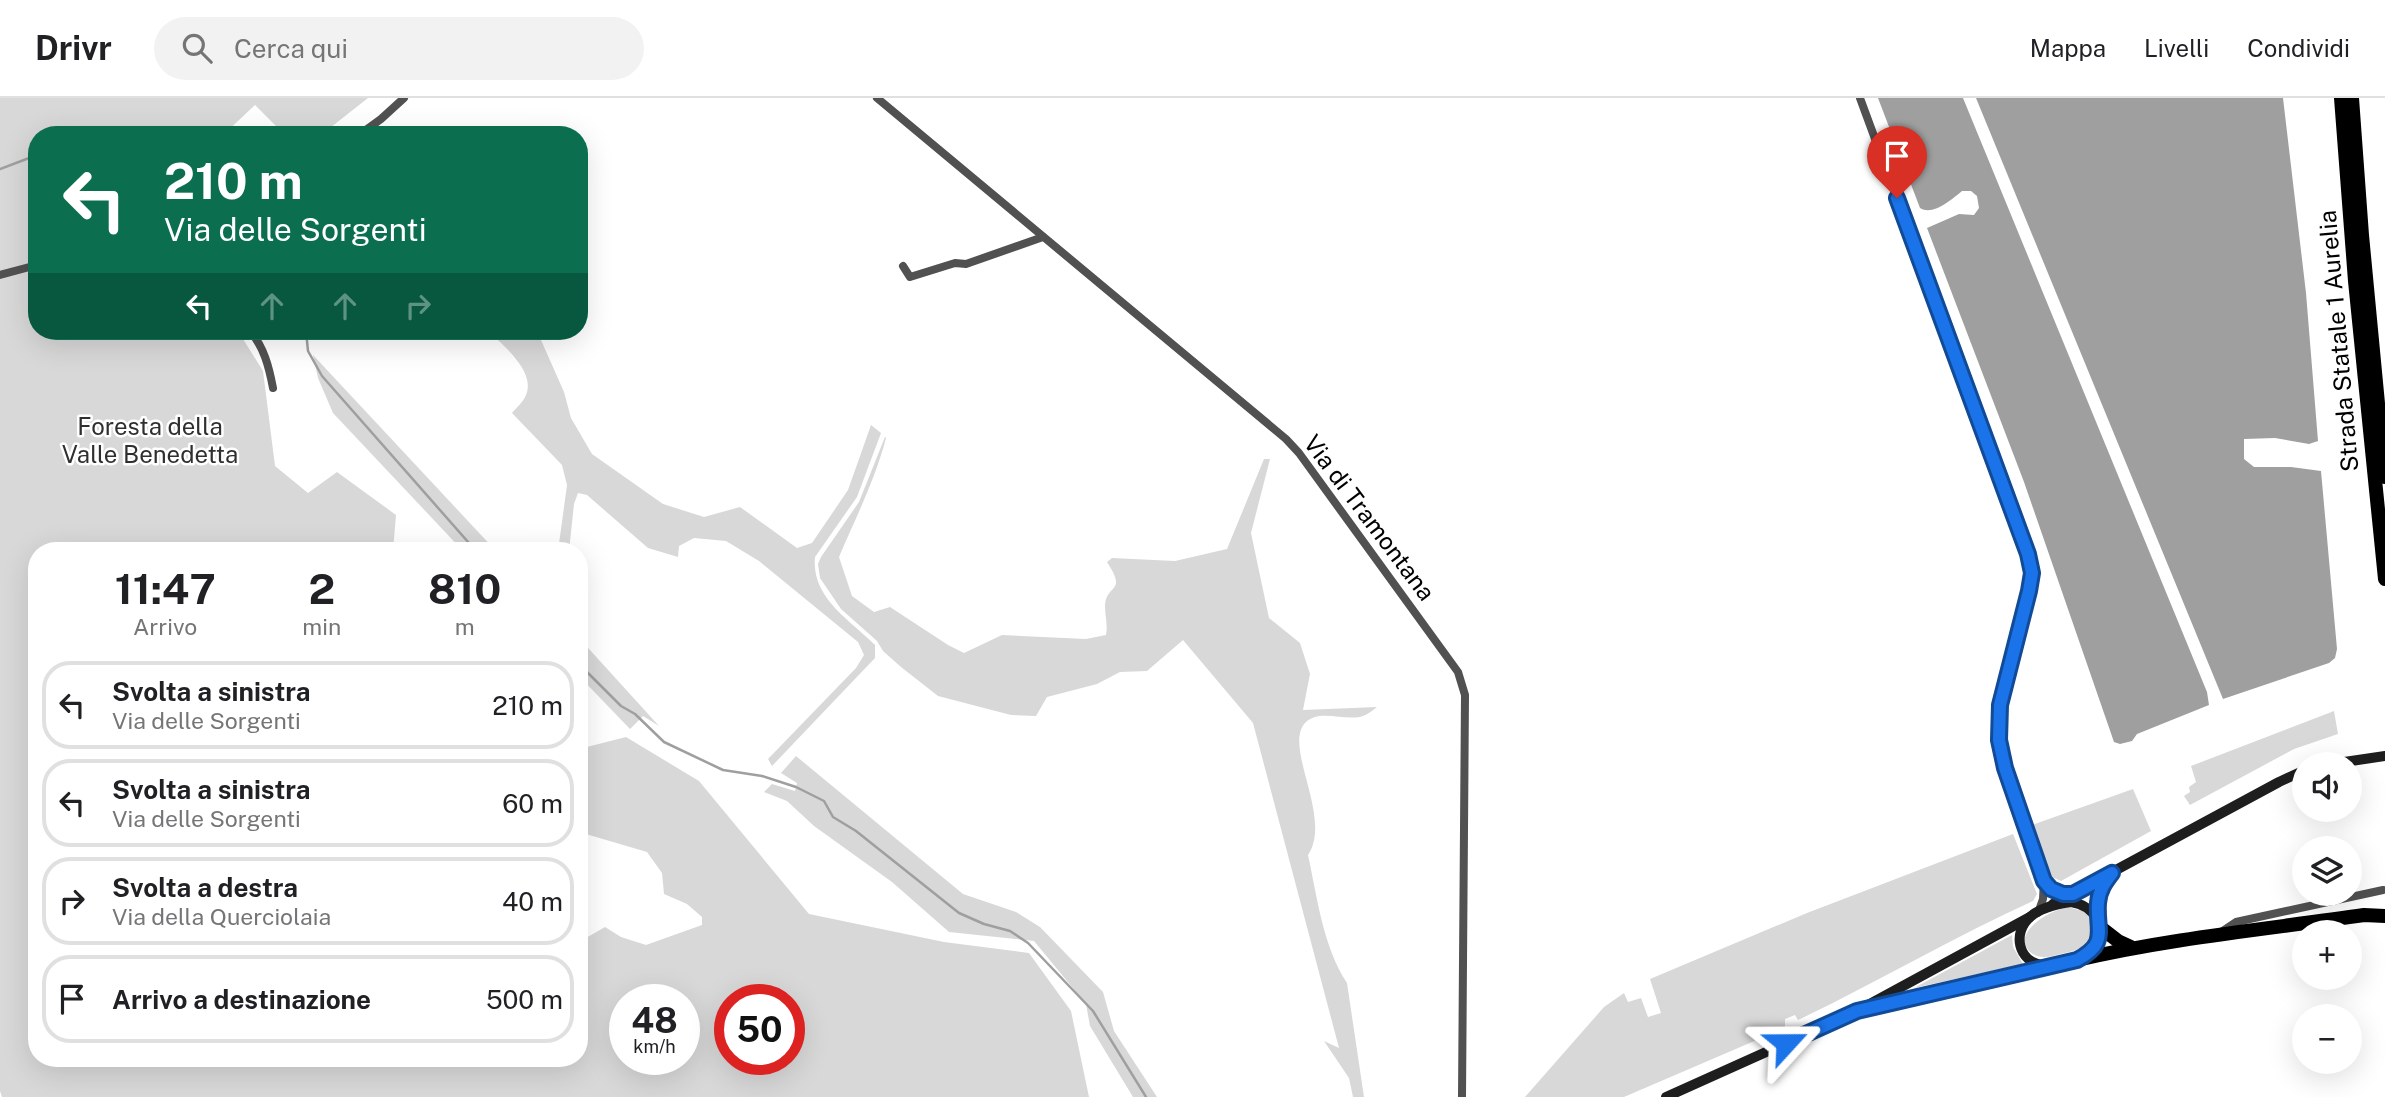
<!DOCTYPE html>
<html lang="it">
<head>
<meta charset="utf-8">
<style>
	body { margin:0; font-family:"Public Sans",sans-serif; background:#f2f2f2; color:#202124; height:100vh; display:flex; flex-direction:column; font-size:26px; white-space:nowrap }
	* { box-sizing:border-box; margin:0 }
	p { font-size:23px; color:#757577 }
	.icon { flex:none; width:38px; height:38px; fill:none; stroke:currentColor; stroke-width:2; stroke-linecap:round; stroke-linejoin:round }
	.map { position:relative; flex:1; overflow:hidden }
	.details { position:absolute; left:28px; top:444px; width:560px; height:525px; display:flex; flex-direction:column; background:#fff; border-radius:28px; box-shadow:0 7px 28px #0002 }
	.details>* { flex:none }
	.hud { position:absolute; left:28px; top:28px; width:560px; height:214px; border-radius:28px; box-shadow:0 7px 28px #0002; background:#0b6e4f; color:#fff; overflow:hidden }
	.controls { position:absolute; left:2292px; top:654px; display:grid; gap:14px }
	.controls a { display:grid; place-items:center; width:70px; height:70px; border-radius:50%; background:#fff; box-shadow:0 7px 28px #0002; font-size:35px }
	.speed { position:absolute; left:609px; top:886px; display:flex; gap:14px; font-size:35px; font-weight:700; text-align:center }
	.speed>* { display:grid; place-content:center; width:91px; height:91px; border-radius:50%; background:#fff; box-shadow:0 7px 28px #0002; line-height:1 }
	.speed small { font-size:18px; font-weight:400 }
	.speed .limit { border:10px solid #d22; background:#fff; color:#111 }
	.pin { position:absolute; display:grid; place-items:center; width:60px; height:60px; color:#fff; margin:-72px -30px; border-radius:50% 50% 50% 0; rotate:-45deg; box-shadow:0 0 7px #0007 }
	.pin .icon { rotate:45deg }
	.me { position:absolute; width:77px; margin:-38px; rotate:66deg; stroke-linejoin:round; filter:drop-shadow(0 0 5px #0008) }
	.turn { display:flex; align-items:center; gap:24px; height:147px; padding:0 21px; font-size:32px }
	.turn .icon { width:91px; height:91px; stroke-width:2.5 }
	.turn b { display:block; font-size:49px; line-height:60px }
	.lanes { display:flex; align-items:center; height:66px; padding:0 21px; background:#0003; justify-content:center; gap:35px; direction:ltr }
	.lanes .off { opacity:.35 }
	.eta { display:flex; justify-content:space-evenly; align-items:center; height:119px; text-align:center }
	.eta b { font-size:42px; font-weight:700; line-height:49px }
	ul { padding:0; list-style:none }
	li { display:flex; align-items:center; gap:21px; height:88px; margin:0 14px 10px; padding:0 7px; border:4px solid #e0e0e0; border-radius:28px }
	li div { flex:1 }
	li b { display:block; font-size:26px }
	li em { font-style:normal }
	header { display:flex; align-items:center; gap:42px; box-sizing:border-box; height:98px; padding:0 35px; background:#fff; border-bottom:2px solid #e0e0e0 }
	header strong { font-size:33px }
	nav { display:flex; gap:38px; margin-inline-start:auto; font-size:24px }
	.search { width:490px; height:63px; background:#f2f2f2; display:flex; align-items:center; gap:18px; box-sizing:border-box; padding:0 24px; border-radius:38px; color:#757577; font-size:26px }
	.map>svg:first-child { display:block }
	.green { fill:#d8d8d8; fill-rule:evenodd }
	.water { fill:#9f9f9f }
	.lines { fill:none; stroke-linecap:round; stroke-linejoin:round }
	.stream { stroke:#9f9f9f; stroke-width:2.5 }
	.street { stroke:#515151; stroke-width:8 }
	.secondary { stroke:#1e1e1e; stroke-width:10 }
	.highway { stroke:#000; stroke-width:14 }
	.route-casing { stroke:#114b97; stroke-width:18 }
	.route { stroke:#1a73e8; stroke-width:12 }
	.labels { text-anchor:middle; stroke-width:5; stroke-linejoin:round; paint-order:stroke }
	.street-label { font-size:24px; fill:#000; stroke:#fff }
	.park-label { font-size:24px; fill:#2f2f2f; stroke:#fff }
</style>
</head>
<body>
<header>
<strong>Drivr</strong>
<div class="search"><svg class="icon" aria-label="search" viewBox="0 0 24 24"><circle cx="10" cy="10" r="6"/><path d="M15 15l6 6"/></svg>Cerca qui</div>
<nav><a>Mappa</a><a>Livelli</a><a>Condividi</a></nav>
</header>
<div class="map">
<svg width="2385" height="999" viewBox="0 0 2385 999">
	<rect width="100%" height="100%" fill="#fff"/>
	<g class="green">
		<path d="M0 0H368L321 37H285L255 7 223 37H37V233H238L263 273 275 368 308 395 337 374 396 417 393 453H37V961H579V844L605 829 621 839 646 847 702 827V819L687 806 664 796 662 775 647 754 579 734V651L626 639 699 683 809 816 944 844 1029 855 1071 913 1089 999H2L0 993ZM625 901H684V961H625ZM730 901H789V961H730Z"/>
		<path d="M489 233H537L564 294 571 320 592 356 663 406 704 419 740 409 797 450 812 445 848 392 871 327 881 335 857 399 815 459C811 500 850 522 875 547V560L772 668 768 661 856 570 864 557 858 544 759 463 726 443 694 440 679 448 678 459 648 450 587 397 578 395 574 406 569 453H558L567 387 562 367 512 315C516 310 524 303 526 297 536 273 503 248 489 233Z"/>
		<polygon points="313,257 496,453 463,453 333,315 318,280"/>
		<path d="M885 339 886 340C875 382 856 419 839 459L852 498 874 514 890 509 948 547 964 555 1002 537 1086 541 1106 537C1108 527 1105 518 1105 508 1106 485 1128 496 1107 464L1112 460 1175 463 1227 451 1264 361H1270L1251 435 1269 520 1300 545 1310 576 1303 612 1377 609C1373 612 1368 616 1363 618 1346 624 1319 610 1305 625 1283 649 1333 720 1308 757 1317 798 1323 849 1347 885L1364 999H1353L1349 980 1324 943 1339 950 1253 625 1183 542 1147 573 1120 574 1097 586 1047 599 1036 618 1011 617 938 598 901 569 883 553 877 543 841 511 820 480 818 466 821 459 859 404Z"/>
		<polygon points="579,540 659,628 643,618 630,631 579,578"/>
		<polygon points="2334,613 2338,636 2294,651 2190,707 2184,698 2190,694 2189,689 2196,684 2191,668"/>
		<polygon points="796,658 963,796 1016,814 1040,829 1103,894 1114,933 1157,999 1133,999 1090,928 1086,906 1034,843 949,834 892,784 814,728 787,703 764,694 772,686 795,693 797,685 781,675"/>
		<polygon points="2133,691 2151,733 2061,783 2052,779 2032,727"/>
		<path d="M2013 736 2037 796 2033 803C1953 839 1878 884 1798 922L1795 917 1785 921V929L1780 932 1624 999H1525L1604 909 1624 895 1628 904 1641 900 1648 919 1661 915 1650 881 1807 815Z"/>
		<path d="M2068 809 2086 814C2104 839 2090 849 2065 855 2056 857 2046 861 2037 858 2029 855 2026 850 2024 842 2029 824 2051 813 2068 809Z"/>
		<polygon points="2012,837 2013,849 2023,866 1914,890"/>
	</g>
	<g class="water">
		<path d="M1878 0H1963L2207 594 2209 607 2137 636 2132 643 2120 646 2114 644 2024 384 1927 130 1959 116 1974 117 1979 110 1977 98 1971 93H1962C1951 102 1933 118 1920 110Z"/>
		<polygon points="1976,0 2283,0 2306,195 2318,343 2309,346 2275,340 2244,341 2244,361 2254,369 2291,369 2321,373 2337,551 2335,560 2329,565 2223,601"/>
	</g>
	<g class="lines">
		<g class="stream">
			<polyline points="88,37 105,30 107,37"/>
			<polyline points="0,71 37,57"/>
			<polyline points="306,233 308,253 322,278 476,453"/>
			<polyline points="579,566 621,608 635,616 664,644 723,672 762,678 796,689 824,703 833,719 856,733 959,815 984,826 1010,833 1028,845 1093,913 1146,999"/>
		</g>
		<g class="street">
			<polyline points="877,0 1286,341 1299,355 1458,574 1465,597 1462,999"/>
			<polyline points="1860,0 2028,456 2032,475 2029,493 2000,607 1999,642 2019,716 2044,783 2043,801 2038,815"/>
			<polyline points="359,37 381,21 404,0"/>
			<polyline points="903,168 910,179 955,165 966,166 1043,139"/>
			<polyline points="0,177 37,167"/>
			<path d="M250 233C264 249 269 269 273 290"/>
			<polyline points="2044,783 2056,794 2071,796"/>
			<polyline points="2221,834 2236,824 2383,792"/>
		</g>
		<g class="secondary">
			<polyline points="2324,667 2385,658"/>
			<path d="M2071 804C2093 807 2110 830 2094 851 2084 862 2058 869 2043 867 2018 864 2012 835 2030 819 2041 809 2057 806 2071 804Z"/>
			<polyline points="2053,806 2279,684 2305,672"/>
			<path d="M2098 820C2098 804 2098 793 2109 780"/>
			<polyline points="1870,910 2046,869"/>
			<polyline points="1666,999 1857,913 2030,819"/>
		</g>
		<g class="highway">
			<polyline points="2341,0 2355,183 2385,481"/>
			<polyline points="2352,0 2362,137 2385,379"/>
			<polyline points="2100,829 2118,843 2131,849"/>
			<path d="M2077 862C2172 840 2268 831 2364 817L2385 818"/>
		</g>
	</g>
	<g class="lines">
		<defs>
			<path id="route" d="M1786 945 1857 913 2077 862C2109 845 2096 833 2098 805 2099 792 2105 784 2112 775L2073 796H2063L2051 791 2044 783 2005 670 1999 642 2000 607 2029 493 2032 475 2028 456 1897 100"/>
		</defs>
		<use href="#route" class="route-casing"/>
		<use href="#route" class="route"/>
	</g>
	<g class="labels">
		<g class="street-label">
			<text transform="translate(2339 243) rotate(-95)" y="8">Strada Statale 1 Aurelia</text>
			<text transform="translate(1369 420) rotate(53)" y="8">Via di Tramontana</text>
		</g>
		<g class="park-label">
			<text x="150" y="337">Foresta della<tspan x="150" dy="28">Valle Benedetta</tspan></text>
		</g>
	</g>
</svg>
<div class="controls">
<a><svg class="icon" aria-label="sound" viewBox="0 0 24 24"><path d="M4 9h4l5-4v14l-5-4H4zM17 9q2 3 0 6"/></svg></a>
<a><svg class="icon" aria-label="layers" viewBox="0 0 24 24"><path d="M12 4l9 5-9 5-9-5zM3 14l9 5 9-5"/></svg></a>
<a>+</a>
<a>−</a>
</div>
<div class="speed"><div>48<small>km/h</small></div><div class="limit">50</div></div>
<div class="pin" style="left:1897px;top:100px;background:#d93025"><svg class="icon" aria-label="arrive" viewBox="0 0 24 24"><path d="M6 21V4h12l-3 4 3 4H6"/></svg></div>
<svg class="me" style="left:1786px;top:945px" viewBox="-20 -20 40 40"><path d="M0-17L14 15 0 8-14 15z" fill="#1a73e8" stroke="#fff" stroke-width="4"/></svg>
<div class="hud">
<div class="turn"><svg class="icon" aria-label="left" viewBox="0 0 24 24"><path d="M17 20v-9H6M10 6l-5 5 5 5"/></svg><div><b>210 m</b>Via delle Sorgenti</div></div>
<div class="lanes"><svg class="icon" aria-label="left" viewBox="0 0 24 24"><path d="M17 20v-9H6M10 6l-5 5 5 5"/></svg><svg class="icon off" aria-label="ahead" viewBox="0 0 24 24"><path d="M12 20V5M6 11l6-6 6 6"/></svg><svg class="icon off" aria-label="ahead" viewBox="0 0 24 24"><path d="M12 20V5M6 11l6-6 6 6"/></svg><svg class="icon off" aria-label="right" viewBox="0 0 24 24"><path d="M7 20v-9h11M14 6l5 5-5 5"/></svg></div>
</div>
<section class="details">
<div class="eta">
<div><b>11:47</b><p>Arrivo</p></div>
<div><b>2</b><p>min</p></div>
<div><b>810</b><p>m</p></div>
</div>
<ul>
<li><svg class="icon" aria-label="left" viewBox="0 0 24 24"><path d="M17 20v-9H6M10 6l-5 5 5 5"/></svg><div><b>Svolta a sinistra</b><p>Via delle Sorgenti</p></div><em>210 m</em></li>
<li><svg class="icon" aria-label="left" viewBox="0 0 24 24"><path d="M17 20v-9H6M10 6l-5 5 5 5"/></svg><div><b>Svolta a sinistra</b><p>Via delle Sorgenti</p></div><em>60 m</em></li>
<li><svg class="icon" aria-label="right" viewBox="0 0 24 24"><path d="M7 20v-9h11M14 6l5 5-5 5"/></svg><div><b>Svolta a destra</b><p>Via della Querciolaia</p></div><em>40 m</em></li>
<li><svg class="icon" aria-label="arrive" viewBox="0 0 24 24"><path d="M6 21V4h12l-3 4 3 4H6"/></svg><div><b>Arrivo a destinazione</b></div><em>500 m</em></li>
</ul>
</section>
</div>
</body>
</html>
